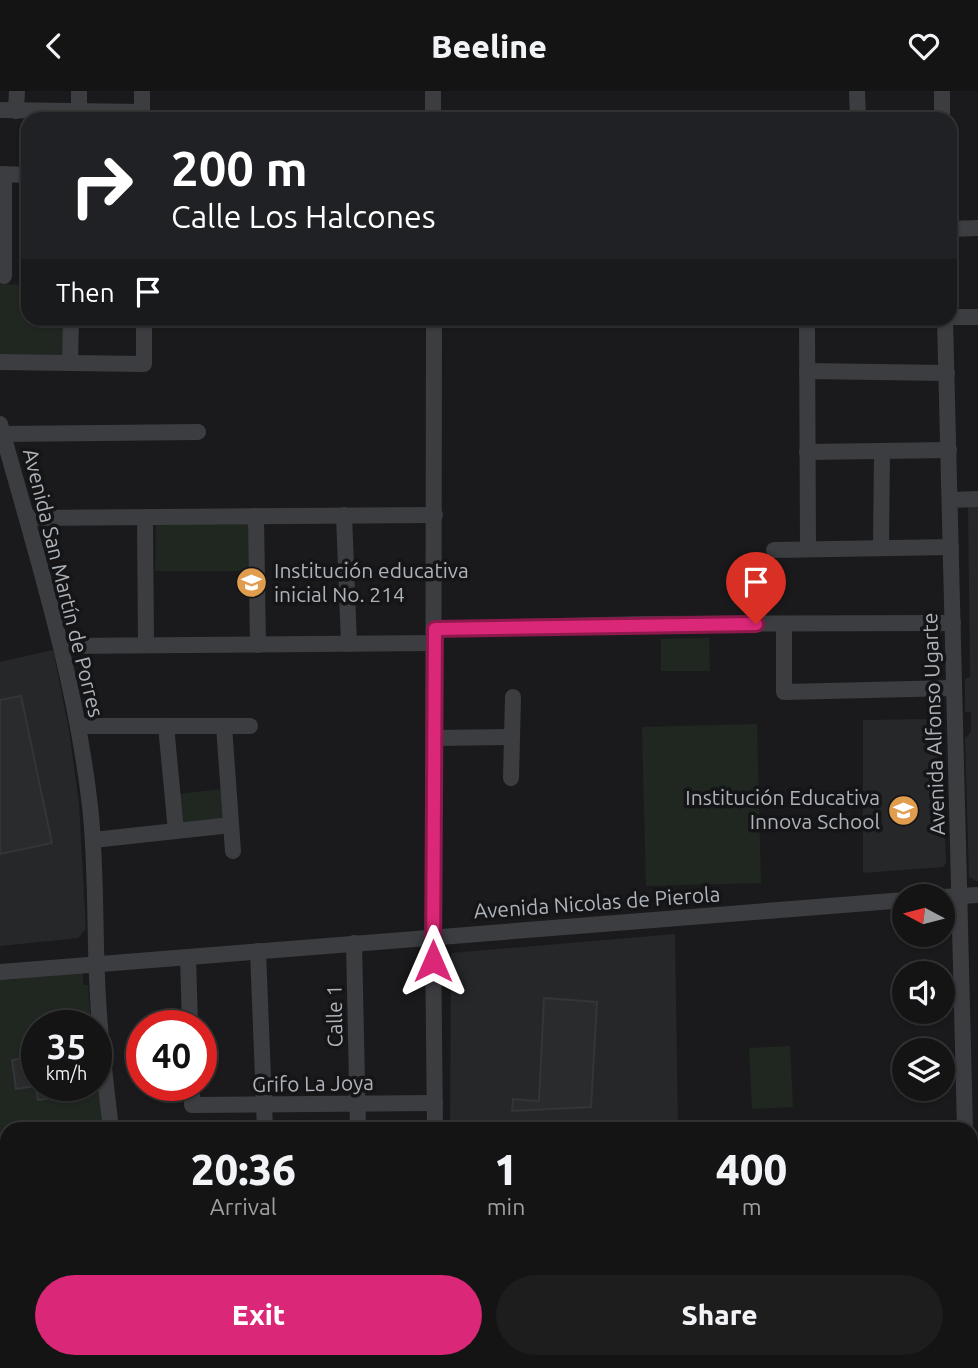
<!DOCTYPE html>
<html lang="en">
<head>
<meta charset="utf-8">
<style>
	body { margin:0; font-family:Ubuntu,sans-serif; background:#1d1d1e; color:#f1f3f6; height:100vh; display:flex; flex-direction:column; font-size:26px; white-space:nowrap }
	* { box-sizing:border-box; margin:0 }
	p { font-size:23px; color:#9d9ea0 }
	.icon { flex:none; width:38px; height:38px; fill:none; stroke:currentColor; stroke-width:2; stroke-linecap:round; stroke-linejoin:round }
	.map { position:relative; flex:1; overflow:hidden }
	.details { position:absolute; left:0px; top:1031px; width:978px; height:247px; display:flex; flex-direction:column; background:#141415; border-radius:21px 21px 0 0; box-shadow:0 2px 5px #0004,0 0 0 2px #333334 }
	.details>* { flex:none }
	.hud { position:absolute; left:21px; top:21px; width:936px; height:214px; border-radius:21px; box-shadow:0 2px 5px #0004,0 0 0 2px #333334; background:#202124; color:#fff; overflow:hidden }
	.needle { width:46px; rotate:277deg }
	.fabs { position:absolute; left:892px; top:793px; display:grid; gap:14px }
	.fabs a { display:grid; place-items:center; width:63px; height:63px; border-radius:50%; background:#141415; box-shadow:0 2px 5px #0004,0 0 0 2px #333334; font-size:35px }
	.speed { position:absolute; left:21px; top:919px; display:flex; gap:14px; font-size:35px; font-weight:700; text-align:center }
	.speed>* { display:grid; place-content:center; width:91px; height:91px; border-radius:50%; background:#141415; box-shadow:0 2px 5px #0004,0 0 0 2px #333334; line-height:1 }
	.speed small { font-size:18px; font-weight:400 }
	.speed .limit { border:10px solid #d22; background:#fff; color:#111 }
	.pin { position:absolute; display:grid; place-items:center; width:60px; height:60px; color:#fff; margin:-72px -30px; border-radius:50% 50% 50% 0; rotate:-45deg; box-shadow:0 0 7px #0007 }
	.pin .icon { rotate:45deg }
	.me { position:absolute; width:77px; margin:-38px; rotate:0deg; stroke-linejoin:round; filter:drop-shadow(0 0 5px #0008) }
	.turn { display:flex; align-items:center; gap:24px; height:147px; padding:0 35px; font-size:32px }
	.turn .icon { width:91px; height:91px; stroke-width:2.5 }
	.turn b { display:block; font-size:49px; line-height:60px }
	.then { display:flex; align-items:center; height:66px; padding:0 35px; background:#0003; gap:14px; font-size:26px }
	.eta { display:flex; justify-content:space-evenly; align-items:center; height:119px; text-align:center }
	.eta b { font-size:42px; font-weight:800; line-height:49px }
	.button { display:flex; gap:14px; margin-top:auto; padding:14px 35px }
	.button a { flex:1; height:80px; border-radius:42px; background:#db2777; color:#fff; font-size:28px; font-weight:800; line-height:80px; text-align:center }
	.button a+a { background:#1d1d1e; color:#f1f3f6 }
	header { display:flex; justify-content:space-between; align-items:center; height:91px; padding:0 35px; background:#141415; font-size:32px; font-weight:800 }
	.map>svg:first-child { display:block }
	.built { fill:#262729 }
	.green { fill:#202721 }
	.building { fill:#2a2b2d; stroke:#343538; stroke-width:2 }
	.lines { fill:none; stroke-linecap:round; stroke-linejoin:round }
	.minor { stroke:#3c3d41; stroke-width:16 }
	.route-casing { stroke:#8e194d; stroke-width:18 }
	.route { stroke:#db2777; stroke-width:12 }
	.labels { text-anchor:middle; stroke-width:7; stroke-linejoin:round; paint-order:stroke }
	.poi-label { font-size:21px; fill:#aeb3ba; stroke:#151517; text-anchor:start }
	.street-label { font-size:21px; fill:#aeb3ba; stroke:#151517 }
</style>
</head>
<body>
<header><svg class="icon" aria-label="back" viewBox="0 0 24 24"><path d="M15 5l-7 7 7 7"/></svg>Beeline<svg class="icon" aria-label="heart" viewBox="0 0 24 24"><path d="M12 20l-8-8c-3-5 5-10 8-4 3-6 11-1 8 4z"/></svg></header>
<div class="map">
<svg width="978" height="1277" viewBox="0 0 978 1277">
	<rect width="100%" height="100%" fill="#1a1a1c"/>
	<g class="built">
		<polygon points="968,415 978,415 978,790 976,790 969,786 965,647 971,641 971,621 965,621 965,588 970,586 970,579"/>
		<polygon points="53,559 69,639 79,712 86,838 78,847 0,855 0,571"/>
		<polygon points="930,628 930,664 940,664 942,666 946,772 943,776 863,782 863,629"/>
		<polygon points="675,843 678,1038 450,1038 451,862"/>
	</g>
	<g class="green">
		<polygon points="0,193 28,194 28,228 65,228 66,264 0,263"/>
		<polygon points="156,430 249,431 249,480 155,480"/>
		<polygon points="709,547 710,580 661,580 661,548"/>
		<polygon points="757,633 761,792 646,795 642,636"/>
		<polygon points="222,698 225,727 182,731 179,703"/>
		<path d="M83 882V894H88L91 934H37V994H96V981L104 1038H7V1093L0 1094V885C9 890 14 890 23 883Z"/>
		<polygon points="790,955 793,1016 752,1018 749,957"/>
	</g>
	<g class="building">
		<polygon points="21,605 52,752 0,763 0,609"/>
		<polygon points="544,907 597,911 591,1016 512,1020 513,1008 539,1010"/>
		<polygon points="37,965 37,994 44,994 47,1008 38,1009 35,995 16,998 12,969"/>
	</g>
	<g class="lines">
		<g class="minor">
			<polyline points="79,0 79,20"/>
			<polyline points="142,0 142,28"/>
			<polyline points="433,0 433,28"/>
			<polyline points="857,0 858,28"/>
			<polyline points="942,0 942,28"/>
			<polyline points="0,19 142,21"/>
			<polyline points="16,20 17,0"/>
			<polyline points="0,83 28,84"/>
			<polyline points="950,138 978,137"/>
			<polyline points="4,185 4,83"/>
			<polyline points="950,226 978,226"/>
			<polyline points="434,228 433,846 435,1038"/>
			<polyline points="807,228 808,458"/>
			<polyline points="945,228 965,1038"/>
			<polyline points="0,271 144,273 144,228"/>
			<polyline points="70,272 71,228"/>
			<polyline points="807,280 947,282"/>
			<path d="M0 333C35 459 75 584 90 715 97 778 94 842 98 906 100 950 106 994 111 1038"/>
			<polyline points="3,343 198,341"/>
			<polyline points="807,361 949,359"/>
			<polyline points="950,409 978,408"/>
			<polyline points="344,424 349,553"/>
			<polyline points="256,425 258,554"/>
			<polyline points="145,426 146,554"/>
			<polyline points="28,427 435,424"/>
			<polyline points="881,457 882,360"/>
			<polyline points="774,459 951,456"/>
			<polyline points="784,533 784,601 954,597"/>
			<polyline points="435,538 645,533 953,532"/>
			<polyline points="61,555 435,552"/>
			<polyline points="78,635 250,635"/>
			<polyline points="166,635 176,740"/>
			<polyline points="224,635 233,760"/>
			<polyline points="434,647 512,646"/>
			<polyline points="511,687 513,606"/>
			<polyline points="93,749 231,734"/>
			<polyline points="943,806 978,804"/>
			<polyline points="354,852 358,1038"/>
			<polyline points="258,860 265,1038"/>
			<polyline points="188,866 190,934"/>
			<polyline points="0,881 905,809"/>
			<polyline points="192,994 192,1014 435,1012"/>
			<polyline points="0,1135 7,1134"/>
			<polyline points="131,1270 133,1277"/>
			<polyline points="265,1270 265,1277"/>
			<polyline points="360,1270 360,1277"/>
			<polyline points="439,1270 439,1277"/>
			<polyline points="970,1270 970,1277"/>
		</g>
	</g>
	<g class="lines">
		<defs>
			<polyline id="route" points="433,870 435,538 756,533"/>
		</defs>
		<use href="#route" class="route-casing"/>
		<use href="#route" class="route"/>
	</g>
	<defs>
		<symbol id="school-disc" viewBox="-11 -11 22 22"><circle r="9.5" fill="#e09d4e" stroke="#151517"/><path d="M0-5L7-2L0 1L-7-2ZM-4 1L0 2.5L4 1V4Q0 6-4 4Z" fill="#fff"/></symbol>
	</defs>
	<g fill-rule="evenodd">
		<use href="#school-disc" x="234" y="474" width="35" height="35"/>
		<use href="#school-disc" x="886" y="702" width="35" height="35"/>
	</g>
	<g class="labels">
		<g class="poi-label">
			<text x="274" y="487">Institución educativa<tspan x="274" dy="24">inicial No. 214</tspan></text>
			<text x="880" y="714" text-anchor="end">Institución Educativa<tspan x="880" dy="24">Innova School</tspan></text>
		</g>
		<g class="street-label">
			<text transform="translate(63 492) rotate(76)" y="7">Avenida San Martín de Porres</text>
			<text transform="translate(934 633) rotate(-92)" y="7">Avenida Alfonso Ugarte</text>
			<text transform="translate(597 812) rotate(-4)" y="7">Avenida Nicolas de Pierola</text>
			<text transform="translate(335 925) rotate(-91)" y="7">Calle 1</text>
			<text transform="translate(313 993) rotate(-1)" y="7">Grifo La Joya</text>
		</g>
	</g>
</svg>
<div class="fabs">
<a><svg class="needle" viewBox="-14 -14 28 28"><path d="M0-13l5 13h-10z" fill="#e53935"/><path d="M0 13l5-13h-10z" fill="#9d9ea0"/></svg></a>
<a><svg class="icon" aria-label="sound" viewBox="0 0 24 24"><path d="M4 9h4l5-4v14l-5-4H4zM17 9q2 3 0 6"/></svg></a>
<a><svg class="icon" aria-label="layers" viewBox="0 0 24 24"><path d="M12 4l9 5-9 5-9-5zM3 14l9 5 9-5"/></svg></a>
</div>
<div class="speed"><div>35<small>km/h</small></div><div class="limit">40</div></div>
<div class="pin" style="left:756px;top:533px;background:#d93025"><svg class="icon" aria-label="arrive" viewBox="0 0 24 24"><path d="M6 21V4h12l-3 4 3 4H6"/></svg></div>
<svg class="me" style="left:433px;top:870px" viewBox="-20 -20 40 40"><path d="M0-17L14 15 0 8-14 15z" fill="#db2777" stroke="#fff" stroke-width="4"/></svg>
<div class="hud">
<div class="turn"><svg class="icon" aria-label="right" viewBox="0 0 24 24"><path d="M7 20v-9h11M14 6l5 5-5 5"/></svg><div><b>200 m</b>Calle Los Halcones</div></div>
<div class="then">Then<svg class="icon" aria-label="arrive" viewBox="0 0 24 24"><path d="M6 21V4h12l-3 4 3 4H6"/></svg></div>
</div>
<section class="details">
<div class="eta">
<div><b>20:36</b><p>Arrival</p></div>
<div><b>1</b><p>min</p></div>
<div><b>400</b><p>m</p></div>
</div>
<div class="button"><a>Exit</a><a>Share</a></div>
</section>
</div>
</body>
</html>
